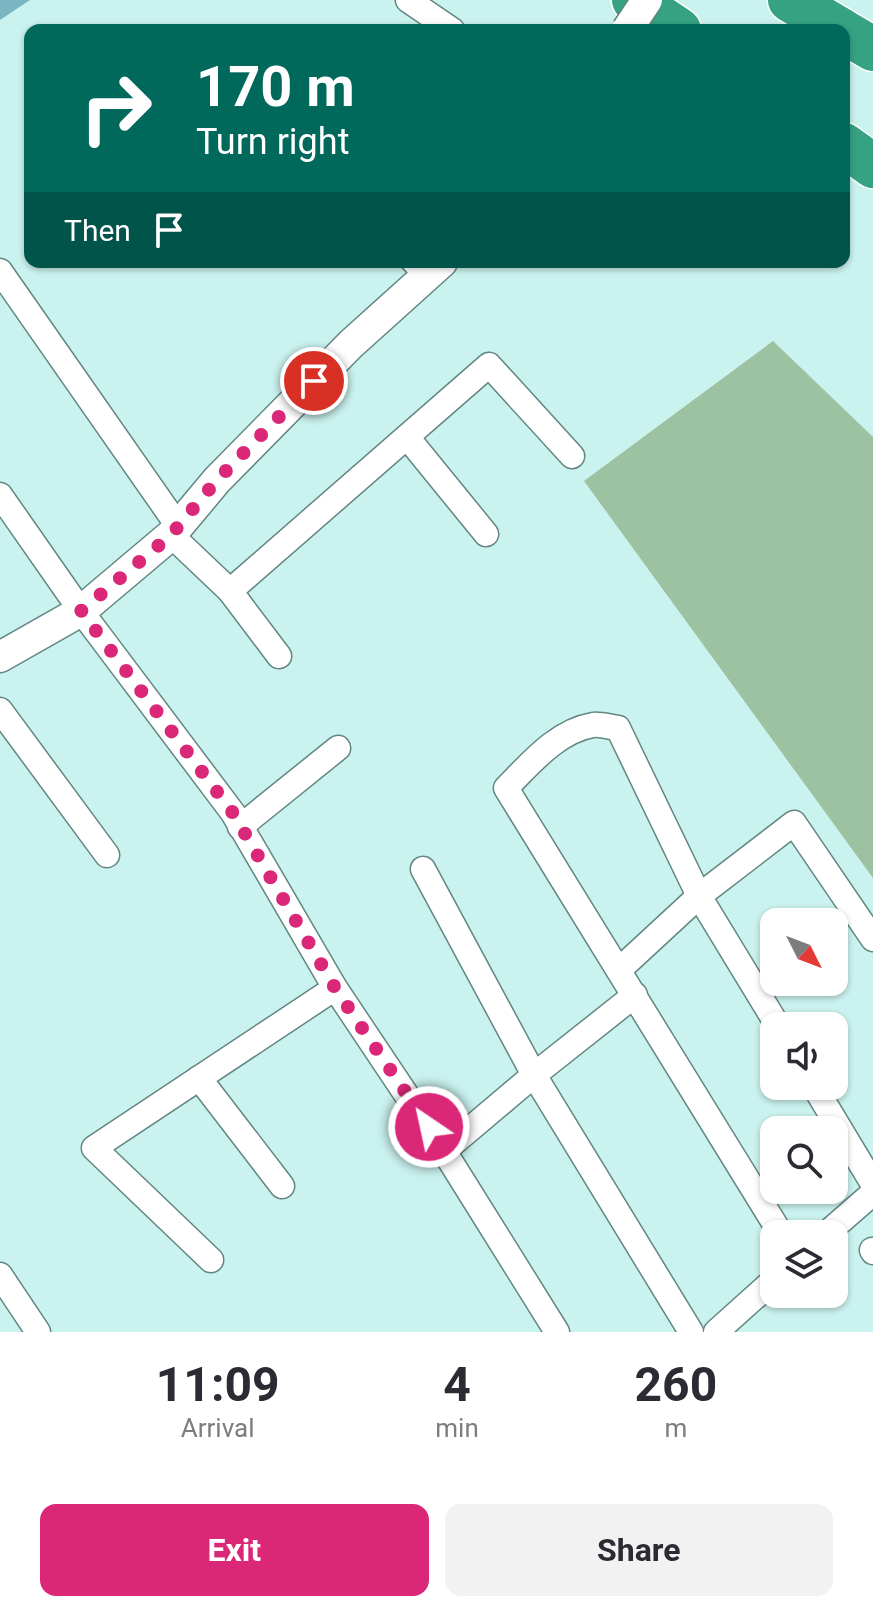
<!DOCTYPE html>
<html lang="en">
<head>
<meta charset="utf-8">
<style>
	body { margin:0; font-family:Roboto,sans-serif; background:#f2f2f3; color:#2b2b33; height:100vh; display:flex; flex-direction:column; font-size:30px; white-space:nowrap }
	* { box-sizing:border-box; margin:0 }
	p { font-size:26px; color:#7c7c81 }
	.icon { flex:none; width:44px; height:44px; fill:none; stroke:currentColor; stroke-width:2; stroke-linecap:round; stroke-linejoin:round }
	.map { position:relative; height:1332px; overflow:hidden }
	.panel { display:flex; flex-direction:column; background:#fff; flex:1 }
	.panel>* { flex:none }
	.banner { position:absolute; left:24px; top:24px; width:826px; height:244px; border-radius:16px; box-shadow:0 2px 6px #0004; background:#00695c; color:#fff; overflow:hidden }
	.needle { width:52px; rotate:132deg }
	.buttons { position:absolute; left:760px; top:908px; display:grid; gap:16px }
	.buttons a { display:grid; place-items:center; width:88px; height:88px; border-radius:16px; background:#fff; box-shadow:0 2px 6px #0004; font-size:40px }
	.pin { position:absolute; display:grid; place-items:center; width:68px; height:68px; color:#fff; margin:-34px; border:4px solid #fff; border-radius:50%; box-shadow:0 2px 8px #0007 }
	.me { position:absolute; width:88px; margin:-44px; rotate:326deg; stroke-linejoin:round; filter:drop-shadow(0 0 6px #0008) }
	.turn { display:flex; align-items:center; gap:28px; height:168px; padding:0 40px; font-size:36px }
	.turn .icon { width:104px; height:104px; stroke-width:2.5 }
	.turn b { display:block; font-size:56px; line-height:68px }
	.then { display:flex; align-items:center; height:76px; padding:0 40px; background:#0003; gap:16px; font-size:30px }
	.eta { display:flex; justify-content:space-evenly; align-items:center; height:136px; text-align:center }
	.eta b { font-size:48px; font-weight:700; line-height:56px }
	.button { display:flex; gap:16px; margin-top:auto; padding:16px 40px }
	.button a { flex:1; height:92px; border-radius:16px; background:#db2777; color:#fff; font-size:32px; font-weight:700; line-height:92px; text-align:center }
	.button a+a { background:#f2f2f3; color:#2b2b33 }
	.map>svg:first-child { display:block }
	.green { fill:#9dc2a1 }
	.building { fill:#7bb5c1 }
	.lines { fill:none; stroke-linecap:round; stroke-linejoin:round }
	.service-casing { stroke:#628683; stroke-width:15 }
	.minor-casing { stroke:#628683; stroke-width:27 }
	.tertiary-casing { stroke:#628683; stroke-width:33 }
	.motorway-casing { stroke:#fff; stroke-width:47 }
	.service { stroke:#fff; stroke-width:12 }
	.minor { stroke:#fff; stroke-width:24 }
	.tertiary { stroke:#fff; stroke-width:30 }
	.motorway { stroke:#37a282; stroke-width:44 }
	.tertiary-bridge-casing { stroke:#628683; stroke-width:33; stroke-linecap:butt }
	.tertiary-bridge { stroke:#fff; stroke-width:30 }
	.route { stroke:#db2777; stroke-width:14; stroke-dasharray:0 25.2 }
</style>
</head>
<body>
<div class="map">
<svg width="873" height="1332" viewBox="0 0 873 1332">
	<rect width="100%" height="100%" fill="#caf2ee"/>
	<polygon class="green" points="773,341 873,437 873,878 584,481"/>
	<polygon class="building" points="0,0 30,0 0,20"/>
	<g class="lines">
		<defs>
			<polyline id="service" points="406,262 422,279"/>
			<g id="minor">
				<polyline points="408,0 452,30"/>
				<polyline points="0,271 178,526"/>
				<polyline points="407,437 486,534"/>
				<polyline points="0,495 81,611 233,813 335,988 444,1151"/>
				<polyline points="171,535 230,591 279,656"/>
				<polyline points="230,591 489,365 572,456"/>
				<polyline points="0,710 107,855"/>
				<polyline points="240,827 338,748"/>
				<polyline points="423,869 534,1075 444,1151 557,1332"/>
				<polyline points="619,970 699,896 794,823 873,939"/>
				<polyline points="635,995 534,1075 691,1332"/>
				<path d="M778 1026 699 896 618 728C610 727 600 724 593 725 557 731 530 764 506 788L781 1234"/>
				<polyline points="199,1078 282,1186"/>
				<polyline points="814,1086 873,1184"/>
				<polyline points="826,1234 873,1193"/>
				<polyline points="872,1250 873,1252"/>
				<polyline points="211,1260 94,1148 335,988"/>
				<polyline points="0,1275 38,1332"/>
				<polyline points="716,1332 774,1280"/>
			</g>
			<polyline id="tertiary" points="0,657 81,611 171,535 217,480 351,344 442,262"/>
			<g id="motorway">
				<polyline points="634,0 679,30"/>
				<polyline points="790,0 841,30"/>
				<polyline points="844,32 873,49"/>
				<polyline points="844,145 873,166"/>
			</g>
		</defs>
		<use href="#service" class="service-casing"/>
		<use href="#minor" class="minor-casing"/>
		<use href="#tertiary" class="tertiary-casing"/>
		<use href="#motorway" class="motorway-casing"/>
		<use href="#service" class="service"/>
		<use href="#minor" class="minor"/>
		<use href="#tertiary" class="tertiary"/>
		<use href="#motorway" class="motorway"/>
		<defs>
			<polyline id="tertiary-bridge" points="627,30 647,0"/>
		</defs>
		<use href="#tertiary-bridge" class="tertiary-bridge-casing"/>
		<use href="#tertiary-bridge" class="tertiary-bridge"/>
	</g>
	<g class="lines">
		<polyline class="route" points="314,381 217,480 171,535 81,611 233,813 335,988 429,1127"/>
	</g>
</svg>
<div class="buttons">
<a><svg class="needle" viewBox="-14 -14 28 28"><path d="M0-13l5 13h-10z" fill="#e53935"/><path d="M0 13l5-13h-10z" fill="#7c7c81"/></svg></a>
<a><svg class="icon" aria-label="sound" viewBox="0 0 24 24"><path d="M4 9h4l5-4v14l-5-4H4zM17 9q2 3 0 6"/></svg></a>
<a><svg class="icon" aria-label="search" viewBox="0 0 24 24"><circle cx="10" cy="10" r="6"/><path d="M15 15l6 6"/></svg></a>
<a><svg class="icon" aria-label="layers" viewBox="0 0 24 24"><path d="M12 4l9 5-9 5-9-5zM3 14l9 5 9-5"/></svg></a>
</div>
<div class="pin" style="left:314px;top:381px;background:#d93025"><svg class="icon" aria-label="arrive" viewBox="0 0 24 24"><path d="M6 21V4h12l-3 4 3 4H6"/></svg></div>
<svg class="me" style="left:429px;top:1127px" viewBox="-20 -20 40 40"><circle r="17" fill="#db2777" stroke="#fff" stroke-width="3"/><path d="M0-11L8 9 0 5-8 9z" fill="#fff"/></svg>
<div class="banner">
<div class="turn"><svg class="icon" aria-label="right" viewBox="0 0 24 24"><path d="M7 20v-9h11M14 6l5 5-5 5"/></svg><div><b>170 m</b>Turn right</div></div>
<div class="then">Then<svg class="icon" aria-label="arrive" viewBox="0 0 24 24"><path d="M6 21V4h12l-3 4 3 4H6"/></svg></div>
</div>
</div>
<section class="panel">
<div class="eta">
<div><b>11:09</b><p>Arrival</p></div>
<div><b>4</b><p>min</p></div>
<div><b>260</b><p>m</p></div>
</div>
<div class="button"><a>Exit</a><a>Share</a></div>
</section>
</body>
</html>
